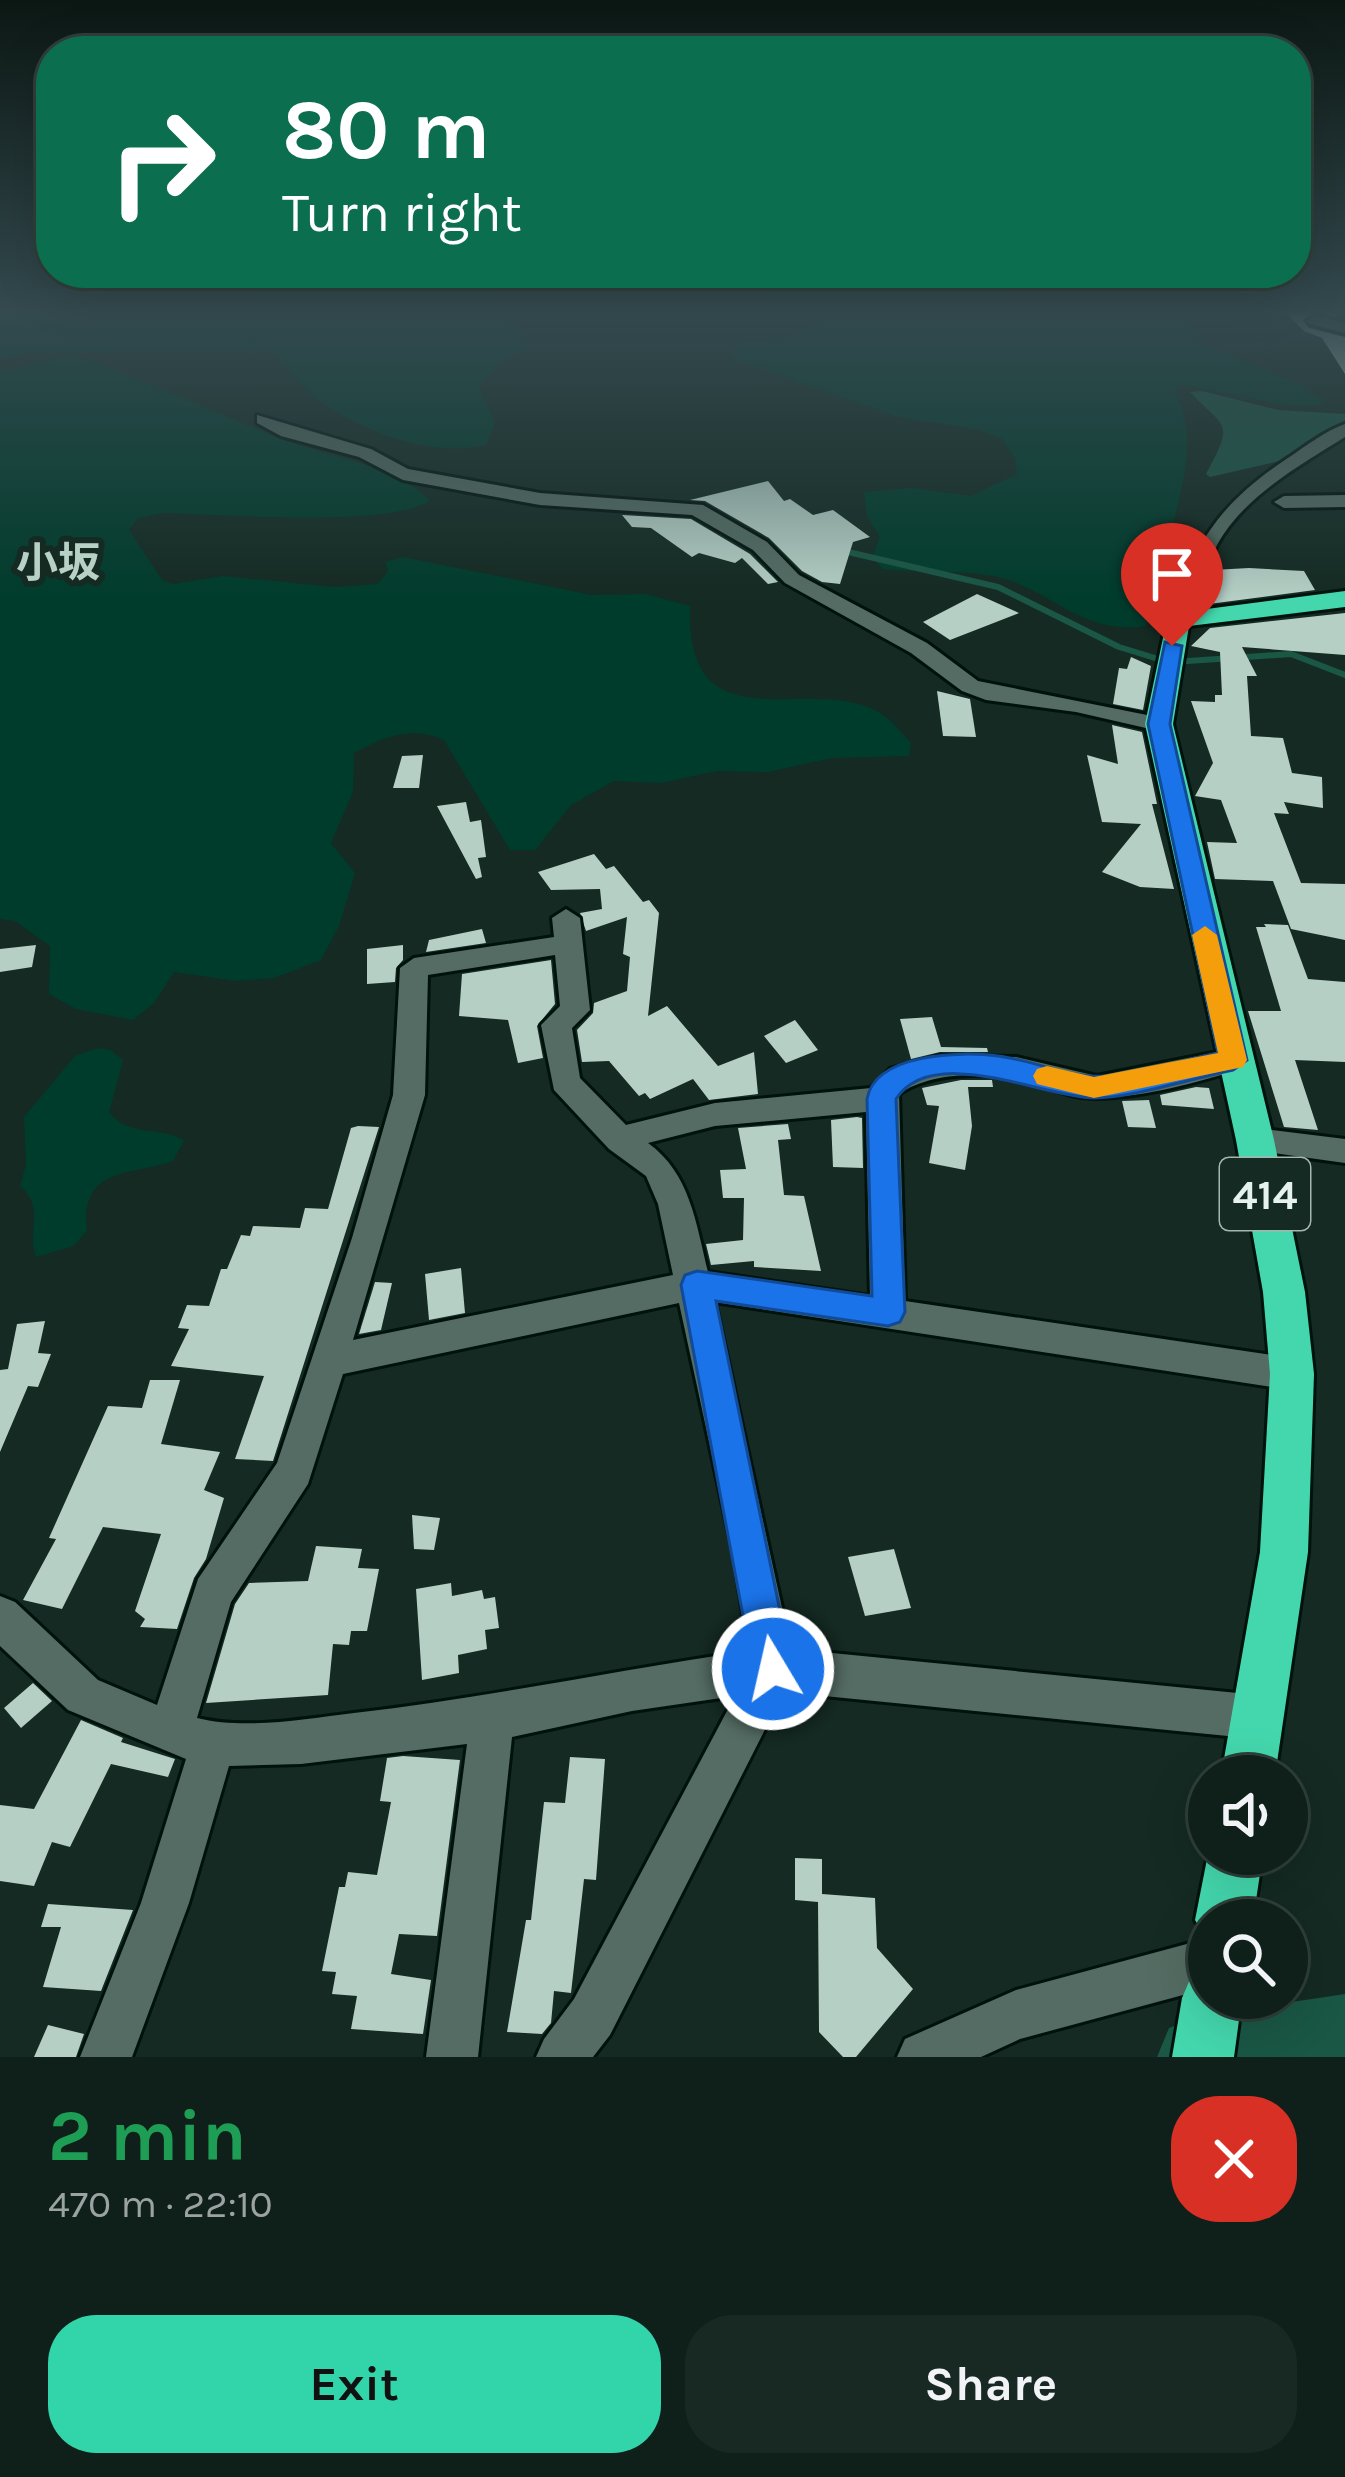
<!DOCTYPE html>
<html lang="en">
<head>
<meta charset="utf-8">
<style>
	body { margin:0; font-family:Karla,"Noto Sans JP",sans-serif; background:#182823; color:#f1f3f6; height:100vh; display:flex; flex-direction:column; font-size:45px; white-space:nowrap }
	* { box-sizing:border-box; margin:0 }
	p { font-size:39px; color:#9ba3a2 }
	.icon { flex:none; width:66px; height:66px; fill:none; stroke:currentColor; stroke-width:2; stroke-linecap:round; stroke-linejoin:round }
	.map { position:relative; height:2057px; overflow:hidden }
	.drawer { display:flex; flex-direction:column; background:#0f201a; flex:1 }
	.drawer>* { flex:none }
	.top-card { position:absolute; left:36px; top:36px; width:1275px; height:252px; border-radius:48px; box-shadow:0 12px 48px #0002,0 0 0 3px #2f3e39; background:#0b6e4f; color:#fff; overflow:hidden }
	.controls { position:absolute; left:1188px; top:1755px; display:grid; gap:24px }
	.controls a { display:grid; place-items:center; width:120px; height:120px; border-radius:50%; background:#0f201a; box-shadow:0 12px 48px #0002,0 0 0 3px #2f3e39; font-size:60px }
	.pin { position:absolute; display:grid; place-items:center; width:102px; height:102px; color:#fff; margin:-123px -51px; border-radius:50% 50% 50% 0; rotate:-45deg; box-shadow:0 0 12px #0007 }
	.pin .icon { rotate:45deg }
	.me { position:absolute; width:132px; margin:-66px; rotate:351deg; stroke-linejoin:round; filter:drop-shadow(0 0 9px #0008) }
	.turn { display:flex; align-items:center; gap:42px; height:252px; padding:0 48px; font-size:54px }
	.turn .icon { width:156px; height:156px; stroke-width:2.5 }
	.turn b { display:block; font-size:84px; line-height:102px }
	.round { display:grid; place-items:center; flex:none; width:126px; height:126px; border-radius:48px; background:#182823 }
	.summary { display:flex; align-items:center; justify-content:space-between; height:204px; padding:0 48px }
	h1 { font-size:72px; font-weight:700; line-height:90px; color:#1e9e55 }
	.action { display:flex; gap:24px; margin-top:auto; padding:24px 48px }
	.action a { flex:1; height:138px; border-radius:48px; background:#32d4a9; color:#111; font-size:48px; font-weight:700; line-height:138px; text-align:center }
	.action a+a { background:#182823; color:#f1f3f6 }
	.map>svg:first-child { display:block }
	.green { fill:#003c2c }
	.water { fill:#1a5745 }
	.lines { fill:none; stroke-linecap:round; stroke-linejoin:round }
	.stream { stroke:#1a5745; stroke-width:6 }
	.river { fill:#1a5745; fill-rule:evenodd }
	.building { fill:#b5cfc5 }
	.minor-casing { stroke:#00120c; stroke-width:6 }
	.highway-casing { stroke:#00120c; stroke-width:6 }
	.minor { fill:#546c63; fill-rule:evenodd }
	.highway { fill:#44d7ad; fill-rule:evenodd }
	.route { fill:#1a73e8; stroke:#114b97; stroke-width:3 }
	.slow { fill:#f59e0b }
	.labels { text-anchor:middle; stroke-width:12; stroke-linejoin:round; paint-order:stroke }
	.far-quarter-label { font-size:42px; font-weight:bold; fill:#b7d1c6; stroke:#142a22 }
	.shield { fill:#142a22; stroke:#a6b6b0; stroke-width:3 }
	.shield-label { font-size:42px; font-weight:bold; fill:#e5f2ed }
</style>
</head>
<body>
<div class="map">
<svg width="1345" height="2057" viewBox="0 0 1345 2057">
	<rect width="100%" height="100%" fill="#142a22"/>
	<g class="green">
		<path d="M0 311H490L520 332 530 347 503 359 478 387 495 423 486 445C432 457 369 434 324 404 304 392 288 366 272 349L22 353 0 358Z"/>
		<path d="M815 311H1164L1190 321 1200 343 1298 384 1323 401 1319 405H1284L1180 384 1175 393C1197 435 1184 480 1173 524L1153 538 1143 553 1168 572 1151 602 1153 614 1145 626C1077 636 1047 583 987 575 955 570 917 573 883 569L872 558 880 537 867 516 864 492 913 488 971 496 1017 474 1015 458 1002 439 980 430 895 416 732 358 736 345 795 335 819 324Z"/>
		<path d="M67 356 93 362C157 386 220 415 284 440 329 458 397 465 430 501 384 528 221 514 162 513L138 518 129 530 162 580 173 584 223 576 335 587 378 584 388 571 385 562 403 557 592 595 646 594 690 606C685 754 817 668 885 716 894 723 903 735 911 743L909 756 832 758 768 772 717 771 661 783 614 781 571 805 535 850H510L444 740C412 725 383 737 354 753L353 792 331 843 355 873 339 926 321 960 274 978 236 981 174 972 154 1003 133 1020 76 1009 49 994 50 946 15 921 0 919V373Z"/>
		<path d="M98 1048 110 1050 123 1060 109 1112C128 1137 158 1126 184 1140L173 1161C130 1176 80 1166 87 1231L73 1246 36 1257C26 1229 46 1209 20 1186L26 1164 24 1117 75 1056Z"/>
	</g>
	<path class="water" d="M1202 391 1278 410 1345 414V420L1284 460 1210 477 1206 474C1235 420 1226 430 1190 392Z"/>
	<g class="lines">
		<g class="stream">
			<polyline points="844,551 998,587 1119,647 1155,658"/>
			<polyline points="1188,661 1291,654 1345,675"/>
		</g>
		<polygon class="river" points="1345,1994 1345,2057 1157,2057 1169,2028 1198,2016"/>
	</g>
	<g class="building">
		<polygon points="1284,311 1326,311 1338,317 1316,312 1303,320 1309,328 1345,337 1345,374 1322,338 1304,331"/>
		<polygon points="768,481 784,501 790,499 813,515 833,510 870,537 853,542 840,584 822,582 802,571 769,538 705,501 690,500"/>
		<polygon points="622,515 691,519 750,554 778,582 768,584 742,558 735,563 699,553 692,557 651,528 632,527"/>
		<polygon points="1249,568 1304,571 1315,590 1209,604 1206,590 1212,570"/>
		<polygon points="977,594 1019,613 950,640 923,622"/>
		<polygon points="1345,613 1345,655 1242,647 1257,676 1247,676 1251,736 1283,738 1292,773 1322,777 1323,808 1284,802 1289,814 1274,813 1301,883 1345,884 1345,940 1291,929 1273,881 1215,879 1207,842 1237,843 1221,800 1195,796 1213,763 1191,701 1215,702 1215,695 1222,695 1220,652 1191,646 1210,628"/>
		<polygon points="1131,657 1151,666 1143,710 1113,704 1119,668 1127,669"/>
		<polygon points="937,691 970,699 976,737 943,736"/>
		<polygon points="1112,725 1142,732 1157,804 1152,804 1174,889 1140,887 1102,872 1141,824 1102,822 1087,755 1118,764"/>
		<polygon points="423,755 419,788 393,788 402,756"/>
		<polygon points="466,802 470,822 481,820 486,857 478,858 482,877 476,879 437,806"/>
		<polygon points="594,854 606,869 614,866 643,902 649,900 659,913 648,1016 667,1006 718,1066 754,1052 758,1094 709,1100 693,1079 650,1099 645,1093 639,1096 609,1061 582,1062 577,1030 593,1013 594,1003 627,991 630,957 623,954 627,917 586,931 580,913 602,909 600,889 551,890 538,872"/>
		<polygon points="1264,924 1288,925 1308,979 1345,982 1345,1062 1295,1060 1318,1130 1284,1127 1248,1011 1281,1011 1256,927 1266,927"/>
		<polygon points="482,929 486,943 426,952 429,940"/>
		<polygon points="36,945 32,967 0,972 0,949"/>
		<polygon points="403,945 403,960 396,968 395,982 367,984 367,949"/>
		<polygon points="551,960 555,1004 537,1026 543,1058 518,1063 508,1020 459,1016 462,974"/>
		<polygon points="932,1017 941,1047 987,1048 988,1052 940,1052 911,1059 900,1019"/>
		<polygon points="795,1020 818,1050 786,1063 764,1036"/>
		<polygon points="961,1080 992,1080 993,1087 968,1087 972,1126 965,1170 929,1163 939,1106 927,1105 922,1088"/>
		<polygon points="1196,1087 1209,1088 1214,1109 1162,1105 1160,1095"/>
		<polygon points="1149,1100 1156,1128 1128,1127 1122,1101"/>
		<polygon points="857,1117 862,1118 863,1168 833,1167 831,1120"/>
		<polygon points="788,1124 791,1139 778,1140 784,1195 804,1196 821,1271 754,1267 754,1261 711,1265 706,1244 743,1240 744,1198 723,1198 720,1170 746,1169 738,1128"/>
		<polygon points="358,1126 379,1127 273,1461 235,1459 264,1376 171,1366 189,1329 178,1328 187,1305 209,1306 221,1269 227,1269 241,1235 250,1236 253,1226 300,1228 305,1208 328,1209 351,1128"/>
		<polygon points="461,1268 465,1313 429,1320 425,1274"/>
		<polygon points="375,1282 392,1283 381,1330 359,1334"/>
		<polygon points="45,1321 38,1353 51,1354 38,1387 28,1386 0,1452 0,1370 8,1369 17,1324"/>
		<polygon points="150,1380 180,1380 161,1444 220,1452 204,1490 224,1498 206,1559 194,1578 177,1629 140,1627 145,1619 135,1611 161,1534 103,1527 62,1609 23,1600 56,1539 49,1538 108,1406 142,1408"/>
		<polygon points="412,1515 440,1518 434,1550 414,1549"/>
		<polygon points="316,1546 362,1549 358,1568 379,1569 367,1631 351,1631 349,1645 333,1644 328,1695 206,1703 235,1604 249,1583 308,1581"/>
		<polygon points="894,1549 911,1608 865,1616 848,1557"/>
		<polygon points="451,1583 452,1596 482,1590 484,1599 495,1597 499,1628 485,1630 487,1649 458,1655 459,1673 422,1680 416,1589"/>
		<polygon points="33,1683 52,1701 21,1728 4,1708"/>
		<polygon points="81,1720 123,1738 121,1742 175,1759 168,1777 111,1764 70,1847 52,1842 34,1886 0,1881 0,1805 34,1809"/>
		<polygon points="403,1756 460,1760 437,1936 399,1934 391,1974 431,1980 423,2034 351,2029 357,1996 332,1994 336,1972 322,1971 339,1887 345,1887 348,1872 377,1875 391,1802 380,1801 387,1758"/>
		<polygon points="570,1757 605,1759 596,1880 584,1879 571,1993 554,1991 551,2023 542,2034 507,2032 526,1920 531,1920 544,1802 565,1803"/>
		<polygon points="795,1858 822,1859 822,1894 875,1898 877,1948 913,1989 856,2057 843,2057 819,2032 818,1902 795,1900"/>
		<polygon points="48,1904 133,1910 101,1991 43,1987 61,1927 41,1927"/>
		<polygon points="48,2025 84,2034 76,2057 34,2057"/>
	</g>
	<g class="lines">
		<defs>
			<g id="minor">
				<polygon points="1315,316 1345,323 1345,333 1310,324 1307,321"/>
				<polygon points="257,415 371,449 408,469 540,493 703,505 767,542 799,575 927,643 978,681 1167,719 1171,724 1159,731 1076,712 986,700 962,691 911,653 785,583 753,550 692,515 540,505 403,480 359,457 281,436 257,423"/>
				<path d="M1345 424V437C1299 466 1244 496 1217 545 1206 566 1199 618 1177 626L1169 625 1166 620C1196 543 1218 504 1288 458 1306 446 1325 431 1345 424Z"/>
				<polygon points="1345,495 1345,507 1284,508 1274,502 1284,496"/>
				<path d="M566 909 580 918 590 1010 572 1028 580 1078 626 1125 715 1103 871 1088 890 1069 940 1056 1016 1057 1097 1076 1233 1049 1244 1052 1248 1060 1244 1068C1198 1082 1146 1097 1098 1098 1072 1099 1050 1087 1026 1081 988 1072 932 1071 899 1094L905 1301 1292 1358 1305 1363 1311 1374 1305 1385 1292 1390 715 1302 791 1649 1258 1695 1274 1701 1280 1717 1274 1733 1258 1739 784 1692 610 2035 593 2057H536L544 2039 574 1999 735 1696 632 1711 512 1737 478 2057H426L467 1744 301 1764 229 1766 189 1903 132 2057H80L141 1903 186 1759 68 1710 0 1646V1596L15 1602 98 1680 157 1705 198 1579 277 1463 352 1238 393 1095 400 968 414 958 554 937 552 918ZM555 955 560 1006 541 1025 554 1090 609 1149 646 1176 658 1204 673 1275 353 1340 425 1095 428 975ZM866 1112 870 1296 708 1272C696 1223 690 1173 648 1143L715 1126ZM679 1303 734 1557 749 1651C616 1670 487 1698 354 1713 305 1719 245 1730 197 1718L231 1602 308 1484 343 1374Z"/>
				<polygon points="1255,1128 1345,1139 1345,1163 1244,1149 1239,1140 1244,1131"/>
				<polygon points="1209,1938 1209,1988 1020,2039 981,2057 897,2057 905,2039 1016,1990"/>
			</g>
			<g id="highway">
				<polygon points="1345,591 1345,607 1189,626 1173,724 1274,1140 1305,1292 1314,1374 1308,1552 1275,1776 1221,1776 1260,1552 1270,1374 1263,1292 1236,1140 1145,724 1168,614"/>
				<polygon points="1209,1849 1209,1854 1263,1854 1253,1920 1209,1920 1209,1943 1195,1920"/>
				<polygon points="1209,1969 1209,1998 1242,1998 1234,2057 1172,2057 1182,1998 1191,1977"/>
			</g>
		</defs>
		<use href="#minor" class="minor-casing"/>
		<use href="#highway" class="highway-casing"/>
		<use href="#minor" class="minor"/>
		<use href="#highway" class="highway"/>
	</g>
	<linearGradient id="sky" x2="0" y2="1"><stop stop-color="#0b1713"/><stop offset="0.52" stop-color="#344a4f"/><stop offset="1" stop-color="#344a4f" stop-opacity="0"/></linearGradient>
	<rect width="1345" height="599" fill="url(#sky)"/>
	<path class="route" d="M1165 642 1182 646 1170 724 1247 1060 1233 1070C1194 1078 1131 1098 1094 1098 1043 1097 933 1043 896 1099L905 1312 900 1322 888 1326 716 1301 792 1669 787 1683 773 1689 759 1683 753 1669 681 1285 685 1275 697 1271 872 1296 867 1099C875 1053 962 1051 998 1056 1029 1060 1059 1073 1089 1076 1124 1079 1182 1060 1218 1053L1148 724Z"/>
	<polygon class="slow" points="1205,926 1217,935 1247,1060 1243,1067 1094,1098 1037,1084 1033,1076 1037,1069 1047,1066 1094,1077 1218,1053 1192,935"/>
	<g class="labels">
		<g class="far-quarter-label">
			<text x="58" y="577">小坂</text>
		</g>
		<rect class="shield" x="1220" y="1158" width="90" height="72" rx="9"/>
		<g class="shield-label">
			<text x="1265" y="1209">414</text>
		</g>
	</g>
</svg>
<div class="controls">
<a><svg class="icon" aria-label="sound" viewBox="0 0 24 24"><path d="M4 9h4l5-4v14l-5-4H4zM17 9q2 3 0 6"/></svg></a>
<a><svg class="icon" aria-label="search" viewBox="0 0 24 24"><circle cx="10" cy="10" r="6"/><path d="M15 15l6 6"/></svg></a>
</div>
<div class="pin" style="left:1172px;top:646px;background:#d93025"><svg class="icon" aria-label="arrive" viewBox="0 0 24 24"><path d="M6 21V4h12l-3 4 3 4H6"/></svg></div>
<svg class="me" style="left:773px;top:1669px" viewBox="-20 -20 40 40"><circle r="17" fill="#1a73e8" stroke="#fff" stroke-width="3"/><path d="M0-11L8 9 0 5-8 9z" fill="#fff"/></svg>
<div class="top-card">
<div class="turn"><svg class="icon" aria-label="right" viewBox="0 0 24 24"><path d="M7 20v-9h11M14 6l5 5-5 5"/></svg><div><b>80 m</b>Turn right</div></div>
</div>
</div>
<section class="drawer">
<div class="summary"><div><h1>2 min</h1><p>470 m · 22:10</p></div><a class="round" style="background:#d93025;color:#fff"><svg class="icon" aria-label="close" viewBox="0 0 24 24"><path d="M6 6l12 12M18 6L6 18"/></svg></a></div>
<div class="action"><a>Exit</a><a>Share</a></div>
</section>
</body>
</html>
